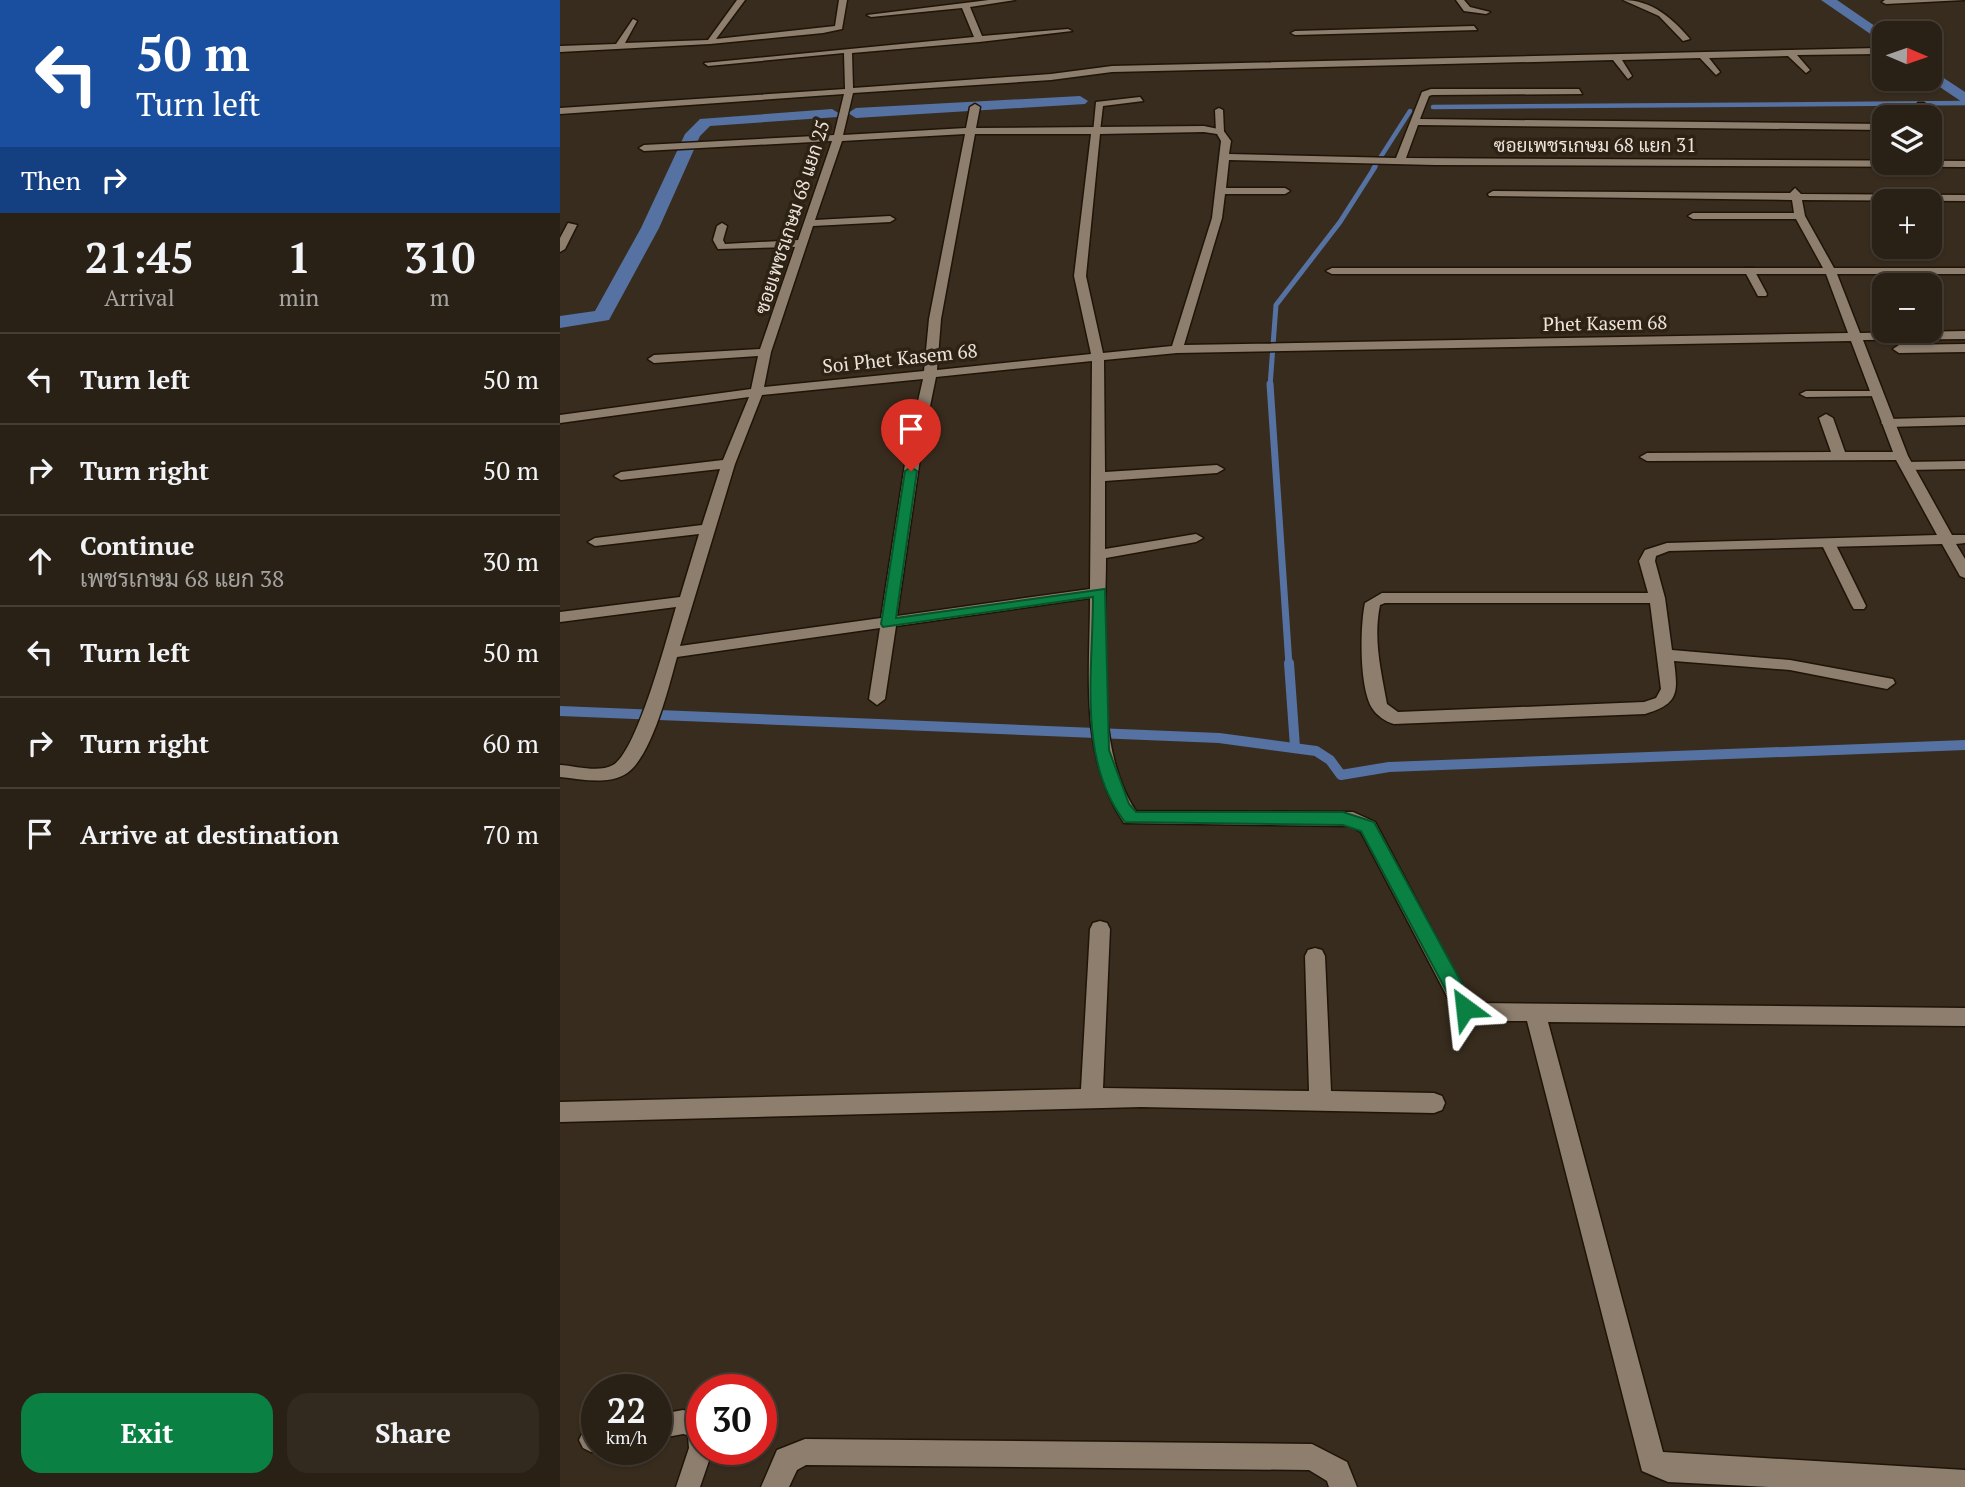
<!DOCTYPE html>
<html lang="en">
<head>
<meta charset="utf-8">
<style>
	body { margin:0; font-family:"PT Serif",Sarabun,serif; background:#32291f; color:#f1f3f6; height:100vh; display:flex; flex-direction:column; font-size:26px; white-space:nowrap }
	* { box-sizing:border-box; margin:0 }
	p { font-size:23px; color:#a5a3a1 }
	.icon { flex:none; width:38px; height:38px; fill:none; stroke:currentColor; stroke-width:2; stroke-linecap:round; stroke-linejoin:round }
	.map { position:relative; flex:1; overflow:hidden }
	.sheet { display:flex; flex-direction:column; background:#2a2116; width:560px }
	.sheet>* { flex:none }
	.guide { background:#1a4fa0; color:#fff; overflow:hidden }
	.needle { width:46px; rotate:92deg }
	.controls { position:absolute; left:1312px; top:21px; display:grid; gap:14px }
	.controls a { display:grid; place-items:center; width:70px; height:70px; border-radius:14px; background:#2a2116; box-shadow:0 2px 5px #0004,0 0 0 2px #463e35; font-size:35px }
	.speed { position:absolute; left:21px; top:1374px; display:flex; gap:14px; font-size:35px; font-weight:700; text-align:center }
	.speed>* { display:grid; place-content:center; width:91px; height:91px; border-radius:50%; background:#2a2116; box-shadow:0 2px 5px #0004,0 0 0 2px #463e35; line-height:1 }
	.speed small { font-size:18px; font-weight:400 }
	.speed .limit { border:10px solid #d22; background:#fff; color:#111 }
	.pin { position:absolute; display:grid; place-items:center; width:60px; height:60px; color:#fff; margin:-72px -30px; border-radius:50% 50% 50% 0; rotate:-45deg; box-shadow:0 0 7px #0007 }
	.pin .icon { rotate:45deg }
	.me { position:absolute; width:77px; margin:-38px; rotate:330deg; stroke-linejoin:round; filter:drop-shadow(0 0 5px #0008) }
	.turn { display:flex; align-items:center; gap:24px; height:147px; padding:0 21px; font-size:32px }
	.turn .icon { width:91px; height:91px; stroke-width:2.5 }
	.turn b { display:block; font-size:49px; line-height:60px }
	.then { display:flex; align-items:center; height:66px; padding:0 21px; background:#0003; gap:14px; font-size:26px }
	.eta { display:flex; justify-content:space-evenly; align-items:center; height:119px; text-align:center }
	.eta b { font-size:42px; font-weight:600; line-height:49px }
	.action { display:flex; gap:14px; margin-top:auto; padding:14px 21px }
	.action a { flex:1; height:80px; border-radius:21px; background:#0b8043; color:#fff; font-size:28px; font-weight:600; line-height:80px; text-align:center }
	.action a+a { background:#32291f; color:#f1f3f6 }
	ul { padding:0; list-style:none }
	li { display:flex; align-items:center; gap:21px; height:91px; padding:0 21px; border-top:2px solid #463e35 }
	li div { flex:1 }
	li b { display:block; font-size:26px }
	li em { font-style:normal }
	main { display:flex; flex:1; min-height:0 }
	.map>svg:first-child { display:block }
	.lines { fill:none; stroke-linecap:round; stroke-linejoin:round }
	.stream-far3 { stroke:#5572a2; stroke-width:4.5 }
	.stream-far2 { stroke:#5572a2; stroke-width:5 }
	.stream-far1 { stroke:#5572a2; stroke-width:7 }
	.stream { stroke:#5572a2; stroke-width:10 }
	.canal { fill:#5572a2; fill-rule:evenodd }
	.service-casing { stroke:#1f1407; stroke-width:3 }
	.minor-casing { stroke:#1f1407; stroke-width:3 }
	.service { fill:#8d7e6e; fill-rule:evenodd }
	.minor { fill:#8d7e6e; fill-rule:evenodd }
	.route { fill:#0b8043; stroke:#07532c; stroke-width:2 }
	.labels { text-anchor:middle; stroke-width:7; stroke-linejoin:round; paint-order:stroke }
	.far-street-label { font-size:19px; fill:#ece3da; stroke:#2e2214 }
</style>
</head>
<body>
<main>
<section class="sheet">
<div class="guide">
<div class="turn"><svg class="icon" aria-label="left" viewBox="0 0 24 24"><path d="M17 20v-9H6M10 6l-5 5 5 5"/></svg><div><b>50 m</b>Turn left</div></div>
<div class="then">Then<svg class="icon" aria-label="right" viewBox="0 0 24 24"><path d="M7 20v-9h11M14 6l5 5-5 5"/></svg></div>
</div>
<div class="eta">
<div><b>21:45</b><p>Arrival</p></div>
<div><b>1</b><p>min</p></div>
<div><b>310</b><p>m</p></div>
</div>
<ul>
<li><svg class="icon" aria-label="left" viewBox="0 0 24 24"><path d="M17 20v-9H6M10 6l-5 5 5 5"/></svg><div><b>Turn left</b></div><em>50 m</em></li>
<li><svg class="icon" aria-label="right" viewBox="0 0 24 24"><path d="M7 20v-9h11M14 6l5 5-5 5"/></svg><div><b>Turn right</b></div><em>50 m</em></li>
<li><svg class="icon" aria-label="ahead" viewBox="0 0 24 24"><path d="M12 20V5M6 11l6-6 6 6"/></svg><div><b>Continue</b><p>เพชรเกษม 68 แยก 38</p></div><em>30 m</em></li>
<li><svg class="icon" aria-label="left" viewBox="0 0 24 24"><path d="M17 20v-9H6M10 6l-5 5 5 5"/></svg><div><b>Turn left</b></div><em>50 m</em></li>
<li><svg class="icon" aria-label="right" viewBox="0 0 24 24"><path d="M7 20v-9h11M14 6l5 5-5 5"/></svg><div><b>Turn right</b></div><em>60 m</em></li>
<li><svg class="icon" aria-label="arrive" viewBox="0 0 24 24"><path d="M6 21V4h12l-3 4 3 4H6"/></svg><div><b>Arrive at destination</b></div><em>70 m</em></li>
</ul>
<div class="action"><a>Exit</a><a>Share</a></div>
</section>
<div class="map">
<svg width="1405" height="1487" viewBox="0 0 1405 1487">
	<rect width="100%" height="100%" fill="#382c1e"/>
	<g class="lines">
		<g class="stream-far3">
			<polyline points="873,107 1405,103"/>
			<polyline points="813,169 850,111"/>
		</g>
		<polyline class="stream-far2" points="710,386 716,305 780,222 815,167"/>
		<polyline class="stream-far1" points="710,384 729,665"/>
		<g class="stream">
			<polyline points="729,663 735,747"/>
			<polyline points="0,711 659,738 756,751 770,760 781,775 829,767 1405,745"/>
		</g>
		<g class="canal">
			<polygon points="1261,0 1277,0 1325,33 1325,44"/>
			<polygon points="1370,69 1405,92 1405,104 1368,79"/>
			<polygon points="520,96 528,101 525,104 296,118 288,113 296,108"/>
			<polygon points="272,109 280,114 278,117 150,126 140,136 99,228 49,320 0,328 0,316 35,311 81,228 125,134 140,119"/>
		</g>
		<defs>
			<g id="service">
				<polygon points="580,97 583,101 543,106 540,131 533,133 536,102"/>
				<polygon points="659,108 663,110 664,132 660,135 656,132 655,110"/>
				<polygon points="1185,268 1193,268 1207,294 1206,296 1198,296 1184,270"/>
				<polygon points="1317,391 1321,392 1321,396 1246,397 1240,394 1246,391"/>
				<polygon points="1405,417 1405,425 1327,427 1321,423 1327,419"/>
				<polygon points="1405,461 1405,469 1346,470 1340,466 1346,462"/>
				<polygon points="1268,539 1275,543 1306,606 1304,609 1294,609 1292,606 1261,543"/>
				<polygon points="123,1410 142,1416 142,1449 153,1449 140,1487 116,1487 129,1448 128,1435 123,1434 96,1439 96,1415"/>
				<polygon points="37,1427 37,1449 42,1449 31,1452 23,1448 19,1440 23,1432"/>
			</g>
			<g id="minor">
				<polygon points="177,0 185,0 156,39 275,26 279,0 287,0 282,29 263,33 150,44 0,52 0,46 56,44 73,19 77,21 65,43 148,40"/>
				<path d="M429 0H455L410 7 422 36 508 29 512 31 419 42 292 53 293 88 491 74 552 66 1318 48 1322 51 1318 54 1237 55 1250 70 1246 73 1228 56 1149 58 1160 72 1156 75 1140 58 1062 60 1072 76 1068 79 1053 60 552 72 491 80 293 93 283 135 406 128 410 107 415 104 420 107 416 128 644 126 663 130 671 141 669 154 836 158 862 92 871 89H1019L1022 94 872 95 869 96 860 119 1325 124V130L858 125 846 158 1405 161V167L875 165 669 160 666 188H725L730 191 725 194H665L662 218 624 345 1288 333 1266 274H772L766 271 772 268H1263L1236 219H1133L1128 216 1133 213H1234L1232 200 929 196 928 194 933 191 1230 193 1235 188 1241 194 1405 195V201L1242 200 1245 216 1274 268H1405V274H1277L1300 333 1405 331V339L1303 340 1348 456 1392 535H1405V543L1396 544 1405 559V578L1400 576 1382 544 1109 551 1096 556 1095 561 1105 598 1112 650 1230 660 1333 679 1335 683 1327 689 1230 670 1114 661C1118 693 1119 704 1085 714L834 724C826 722 816 715 812 708 799 687 800 626 805 603L822 593H1088L1079 561 1085 550 1107 543 1377 535 1336 460 1087 461 1080 457 1087 453 1271 452 1259 418 1266 414 1273 418 1285 452H1333L1291 341 617 353 544 360 545 472 657 465 664 469 657 473 545 481V549L636 534 643 538 636 542 546 558C546 631 533 749 576 811L793 812 815 822 903 988 915 1003 1405 1008V1026L988 1022 1103 1452 1405 1470V1487H1209L1108 1482 1082 1471 967 1021H909L902 1018 889 1000 801 832 790 826 564 823C519 755 530 676 530 598L336 626 325 699 317 705 309 699 320 628 117 657C109 686 91 761 64 775 44 785 21 779 0 777V765C16 766 39 773 53 765 77 752 107 637 116 607L0 622V612L120 597 139 534 35 546 28 542 35 538 142 525 160 469 61 480 54 476 61 472 163 460 189 397 0 423V415L191 389 198 356 94 363 88 359 94 355 200 349 235 247 158 249 153 240 157 226 162 223 167 226 163 240 165 244 238 240 272 141 84 151 79 148 84 145 274 135 284 94 0 114V108L285 89 284 53 148 66 144 63 414 37 402 8 311 17 307 15ZM644 132 657 134 661 141 652 218 612 346 543 353 526 276 540 134ZM405 134 369 319 364 371 204 387 211 352 253 226 330 222 335 219 330 216 255 220 282 141ZM415 134H531L514 276 531 354 377 370 381 319ZM532 361 530 589 337 616 362 445 376 377ZM363 379 348 445 321 618 120 646 175 464 202 395ZM825 603H1090L1101 689 1096 698 1084 702 838 712 827 704C821 671 813 639 820 605Z"/>
				<polygon points="896,0 904,0 910,7 930,12 926,14 904,11"/>
				<path d="M1063 0C1092 0 1112 18 1130 39L1123 41 1099 16Z"/>
				<polygon points="1325,0 1404,0 1326,4 1322,2"/>
				<polygon points="914,26 917,30 735,35 731,33 735,31"/>
				<polygon points="1358,103 1364,103 1381,124 1370,131 1370,117 1366,117"/>
				<polygon points="8,223 17,225 5,249 0,252 0,238"/>
				<polygon points="1405,344 1405,352 1339,353 1333,349 1339,345"/>
				<polygon points="540,921 547,923 550,929 543,1088 749,1091 745,956 748,950 755,948 762,950 765,956 771,1091 874,1093 882,1096 885,1103 882,1110 874,1113 581,1107 0,1122 0,1102 521,1089 530,929 533,923"/>
				<polygon points="245,1439 752,1444 787,1462 797,1487 769,1487 767,1481 749,1470 246,1465 237,1470 229,1487 201,1487 217,1450"/>
			</g>
		</defs>
		<use href="#service" class="service-casing"/>
		<use href="#minor" class="minor-casing"/>
		<use href="#service" class="service"/>
		<use href="#minor" class="minor"/>
	</g>
	<path class="route" d="M351 467 357 471 336 618 545 589 549 750 569 804 576 812H783L814 822 912 1002 914 1008 912 1013H898L801 831 783 825 565 822C517 761 533 671 533 597L323 627 321 624 345 471Z"/>
	<g class="labels">
		<g class="far-street-label">
			<text x="1035" y="152">ซอยเพชรเกษม 68 แยก 31</text>
			<text transform="translate(232 217) rotate(-72)" y="7">ซอยเพชรเกษม 68 แยก 25</text>
			<text transform="translate(1045 323) rotate(-1)" y="7">Phet Kasem 68</text>
			<text transform="translate(340 358) rotate(-6)" y="7">Soi Phet Kasem 68</text>
		</g>
	</g>
</svg>
<div class="controls">
<a><svg class="needle" viewBox="-14 -14 28 28"><path d="M0-13l5 13h-10z" fill="#e53935"/><path d="M0 13l5-13h-10z" fill="#a5a3a1"/></svg></a>
<a><svg class="icon" aria-label="layers" viewBox="0 0 24 24"><path d="M12 4l9 5-9 5-9-5zM3 14l9 5 9-5"/></svg></a>
<a>+</a>
<a>−</a>
</div>
<div class="speed"><div>22<small>km/h</small></div><div class="limit">30</div></div>
<div class="pin" style="left:351px;top:471px;background:#d93025"><svg class="icon" aria-label="arrive" viewBox="0 0 24 24"><path d="M6 21V4h12l-3 4 3 4H6"/></svg></div>
<svg class="me" style="left:905px;top:1008px" viewBox="-20 -20 40 40"><path d="M0-17L14 15 0 8-14 15z" fill="#0b8043" stroke="#fff" stroke-width="4"/></svg>
</div>
</main>
</body>
</html>
